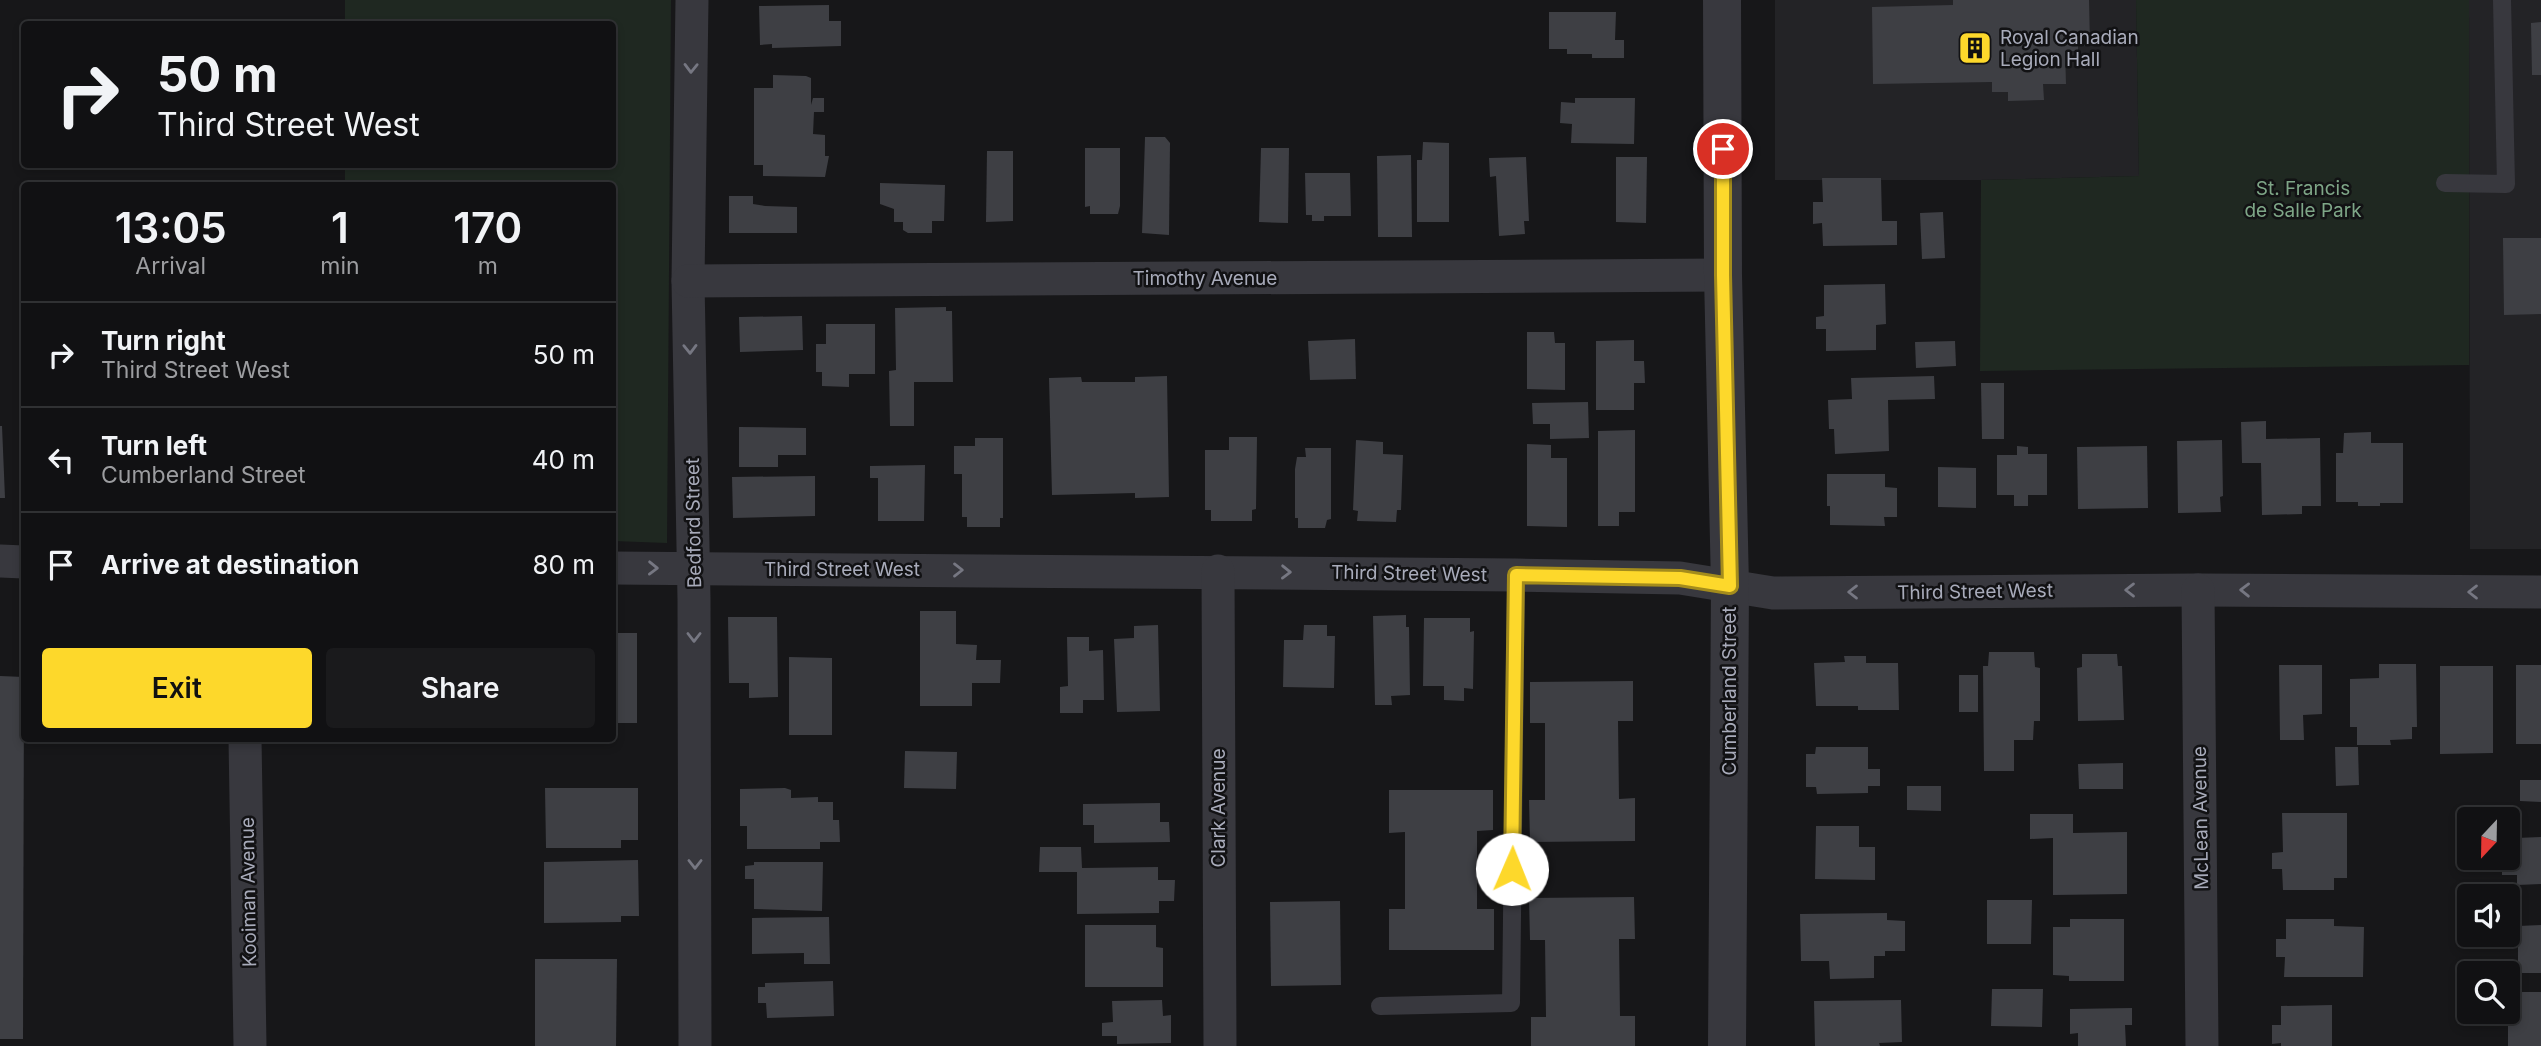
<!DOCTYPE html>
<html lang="en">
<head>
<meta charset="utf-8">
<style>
	body { margin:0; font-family:Inter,sans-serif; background:#1a1a1c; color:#f1f3f6; height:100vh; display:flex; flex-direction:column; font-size:26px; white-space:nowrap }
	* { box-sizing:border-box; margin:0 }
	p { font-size:23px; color:#9c9da0 }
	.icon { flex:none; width:38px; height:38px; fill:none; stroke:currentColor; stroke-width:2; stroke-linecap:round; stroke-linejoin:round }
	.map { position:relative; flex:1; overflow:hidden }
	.side { position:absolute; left:21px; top:182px; width:595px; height:560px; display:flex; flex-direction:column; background:#111113; border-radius:7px; box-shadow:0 4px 10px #0003,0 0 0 2px #303133 }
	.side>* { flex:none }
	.guide { position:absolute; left:21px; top:21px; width:595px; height:147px; border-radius:7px; box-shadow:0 4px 10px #0003,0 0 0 2px #303133; background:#111113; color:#f1f3f6; overflow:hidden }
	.needle { width:46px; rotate:202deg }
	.buttons { position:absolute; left:2457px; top:807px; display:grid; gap:14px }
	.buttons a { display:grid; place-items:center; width:63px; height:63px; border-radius:7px; background:#111113; box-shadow:0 4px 10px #0003,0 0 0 2px #303133; font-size:35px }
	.pin { position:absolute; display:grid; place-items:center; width:60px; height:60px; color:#fff; margin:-30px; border:4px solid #fff; border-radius:50%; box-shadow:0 2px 7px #0007 }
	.me { position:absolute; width:77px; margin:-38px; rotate:1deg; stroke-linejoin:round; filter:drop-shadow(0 0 5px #0008) }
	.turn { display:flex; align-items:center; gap:24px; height:147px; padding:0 21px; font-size:32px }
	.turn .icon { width:91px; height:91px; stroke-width:2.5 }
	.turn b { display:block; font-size:49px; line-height:60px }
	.eta { display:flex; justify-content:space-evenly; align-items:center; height:119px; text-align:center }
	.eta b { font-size:42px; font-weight:600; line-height:49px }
	.primary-button { display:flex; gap:14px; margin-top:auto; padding:14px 21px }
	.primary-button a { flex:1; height:80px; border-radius:7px; background:#fdd82b; color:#111; font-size:28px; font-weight:600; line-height:80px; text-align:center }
	.primary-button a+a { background:#1a1a1c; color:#f1f3f6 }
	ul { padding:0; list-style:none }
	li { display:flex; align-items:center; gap:21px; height:105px; padding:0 21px; border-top:2px solid #303133 }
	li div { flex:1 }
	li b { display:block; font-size:26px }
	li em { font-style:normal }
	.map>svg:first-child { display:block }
	.built { fill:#232326 }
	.green { fill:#1f2821 }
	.building { fill:#3e3f44 }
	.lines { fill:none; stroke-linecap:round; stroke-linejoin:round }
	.service { stroke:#38383e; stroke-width:18 }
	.minor { stroke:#38383e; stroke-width:33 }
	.tertiary { stroke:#38383e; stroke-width:38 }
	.oneway { stroke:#767782 }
	.route-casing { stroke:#a48c1c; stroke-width:18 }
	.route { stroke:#fdd82b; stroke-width:12 }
	.labels { text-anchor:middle; stroke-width:5; stroke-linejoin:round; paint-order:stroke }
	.poi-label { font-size:19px; fill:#a8abba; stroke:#121214; text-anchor:start }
	.park-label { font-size:19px; fill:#7ea687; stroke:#121214 }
	.street-label { font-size:19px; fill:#a8abba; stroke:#121214 }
</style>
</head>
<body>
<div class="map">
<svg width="2541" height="1046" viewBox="0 0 2541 1046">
	<rect width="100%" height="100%" fill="#171719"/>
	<g class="built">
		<polygon points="1775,0 2136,0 2139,176 1981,180 1775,180"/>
		<polygon points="2469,0 2541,0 2541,549 2470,549"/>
	</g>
	<g class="green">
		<polygon points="345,0 671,0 667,543 613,541 612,186 345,185 345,165 612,164 612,24 345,24"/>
		<polygon points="2136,0 2469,0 2469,365 1980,371 1981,180 2139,176"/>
	</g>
	<g class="building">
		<polygon points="1953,0 2089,0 2090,45 2078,46 2078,51 2065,51 2066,84 2043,84 2044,100 2008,101 2008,92 1992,92 1992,82 1873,84 1872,7 1953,5"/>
		<polygon points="829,5 829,21 841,21 841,46 772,48 772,44 760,45 759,6"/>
		<polygon points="1549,12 1616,12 1615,40 1624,40 1624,58 1592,58 1592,54 1567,54 1567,49 1549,49"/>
		<polygon points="2541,22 2541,75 2532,75 2531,23"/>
		<polygon points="773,75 806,76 811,78 811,105 813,98 824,98 824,112 814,112 813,134 825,135 825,156 829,156 825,177 763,176 763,165 754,165 754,88 773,88"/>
		<polygon points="1575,98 1635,98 1634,144 1571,143 1572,124 1560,123 1561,102 1575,103"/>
		<polygon points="1145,137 1165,137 1170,143 1169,235 1142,233"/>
		<polygon points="1423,142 1449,143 1449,222 1417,222 1417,160 1422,160"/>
		<polygon points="1085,148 1120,148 1120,206 1118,214 1090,214 1090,206 1085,207"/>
		<polygon points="1261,148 1289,148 1288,223 1259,222"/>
		<polygon points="987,151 1013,151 1013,221 986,222"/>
		<polygon points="1411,155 1412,237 1378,237 1377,156"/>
		<polygon points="1526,157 1529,221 1524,221 1525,234 1499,236 1496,176 1490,177 1489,158"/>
		<polygon points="1616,157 1647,157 1646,223 1616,222"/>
		<polygon points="1305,173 1350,173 1351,216 1324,216 1324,221 1312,221 1312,215 1306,215"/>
		<polygon points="1822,178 1881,178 1882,221 1897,221 1897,245 1823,246 1822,223 1813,224 1813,202 1823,202"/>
		<polygon points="880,183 945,185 944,221 932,221 932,233 908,233 903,230 903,222 894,222 894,209 880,204"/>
		<polygon points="729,196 753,196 753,204 765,206 797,207 797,233 729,233"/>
		<polygon points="1943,212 1945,258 1922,259 1920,213"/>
		<polygon points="2503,238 2541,238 2541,314 2504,315"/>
		<polygon points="1885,284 1886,324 1876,325 1876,350 1826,351 1826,329 1816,329 1816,317 1824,316 1824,285"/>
		<polygon points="946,307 946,311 952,311 953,382 914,382 914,426 890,426 889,371 896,370 895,308"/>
		<polygon points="802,316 803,350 740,352 739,317"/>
		<polygon points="826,324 875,324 875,374 849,374 849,387 822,386 822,372 816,372 816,344 826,344"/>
		<polygon points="1527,332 1554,332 1555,343 1565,343 1565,390 1527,389"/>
		<polygon points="1355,339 1356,379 1310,380 1308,341"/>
		<polygon points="1634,340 1634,361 1644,361 1645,383 1634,383 1634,410 1596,410 1596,341"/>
		<polygon points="1955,341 1956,366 1916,368 1915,342"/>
		<polygon points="1167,376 1169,497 1135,498 1135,493 1052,495 1049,378 1081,377 1082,382 1135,382 1135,377"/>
		<polygon points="1934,376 1935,399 1888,400 1889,451 1835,454 1834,429 1829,429 1828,400 1852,399 1851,378"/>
		<polygon points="1981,383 2004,383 2004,439 1982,439"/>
		<polygon points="1588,402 1589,438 1550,439 1550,424 1533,424 1532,403"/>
		<polygon points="2266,421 2266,439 2320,438 2321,506 2302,506 2302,514 2262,515 2261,463 2242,463 2241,422"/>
		<polygon points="0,426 2,426 5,498 0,498"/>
		<polygon points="739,427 806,428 806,455 778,455 778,467 739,467"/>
		<polygon points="1635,430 1635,512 1619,512 1619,526 1598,526 1598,431"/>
		<polygon points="2371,432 2371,443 2403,443 2403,503 2380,503 2380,506 2358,506 2358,502 2336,502 2336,453 2343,453 2344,433"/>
		<polygon points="1229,437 1257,437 1256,509 1252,510 1252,521 1211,521 1211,510 1205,510 1205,450 1229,450"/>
		<polygon points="975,438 1003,438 1003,518 1000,518 1000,527 967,527 967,517 962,517 962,474 954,474 954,446 975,446"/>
		<polygon points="1356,440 1383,442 1383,454 1403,455 1401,510 1397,510 1396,522 1357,521 1358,511 1353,510"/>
		<polygon points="2222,440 2223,496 2220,497 2221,512 2178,513 2177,441"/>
		<polygon points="1527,444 1551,445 1551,458 1567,458 1567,527 1527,526"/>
		<polygon points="2017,446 2028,447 2028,454 2047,454 2047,495 2028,495 2028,506 2014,506 2014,495 1997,495 1997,455 2017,455"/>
		<polygon points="2147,446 2148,508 2078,509 2077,447"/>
		<polygon points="1305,448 1331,448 1331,519 1327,520 1325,528 1298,528 1298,518 1295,518 1295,469 1297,457 1306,457"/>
		<polygon points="925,465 924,521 878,521 878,478 870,478 870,466"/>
		<polygon points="1938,467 1976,468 1976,508 1938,507"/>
		<polygon points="1827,474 1885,474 1885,487 1897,488 1897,517 1884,517 1885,526 1830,525 1830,506 1827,506"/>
		<polygon points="815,476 815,516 733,518 732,477"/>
		<polygon points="920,611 956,611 956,644 977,645 976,660 1001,660 1000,683 972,683 972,706 920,706"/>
		<polygon points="1406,615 1406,627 1409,627 1410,695 1391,696 1392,705 1375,705 1373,616"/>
		<polygon points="728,617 777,617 778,697 749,698 749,683 729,683"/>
		<polygon points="1424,618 1470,618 1470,632 1474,631 1473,689 1464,688 1464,701 1444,700 1444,686 1423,686"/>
		<polygon points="1158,625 1160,711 1117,712 1114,639 1134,638 1134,626"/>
		<polygon points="1304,625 1327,625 1327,636 1335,636 1334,688 1283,687 1284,640 1303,640"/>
		<rect x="612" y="633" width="25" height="90"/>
		<polygon points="1067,637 1089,637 1089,651 1103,650 1104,700 1083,700 1083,713 1060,713 1060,687 1068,686"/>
		<polygon points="1989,652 2034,652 2035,667 2040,668 2040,721 2034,721 2033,740 2014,740 2014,771 1984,771 1983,666 1988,666"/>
		<polygon points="2082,654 2117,654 2118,666 2122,666 2124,720 2078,721 2077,668 2082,667"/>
		<polygon points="1844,656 1866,656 1866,663 1898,663 1899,710 1858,710 1858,706 1816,706 1814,663 1845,662"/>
		<polygon points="789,657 832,658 832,735 789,735"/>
		<polygon points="2379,664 2416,664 2417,727 2412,727 2412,739 2390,740 2391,745 2357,745 2357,727 2350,727 2350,679 2379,678"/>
		<polygon points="2279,665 2322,665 2322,714 2303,715 2304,740 2280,740"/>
		<rect x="2516" y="665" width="25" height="79"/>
		<polygon points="2440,666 2493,666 2493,753 2440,754"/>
		<rect x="1959" y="675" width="19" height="37"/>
		<polygon points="0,676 24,677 23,1039 0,1039"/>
		<polygon points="1633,681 1633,721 1618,721 1619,799 1635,798 1635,841 1530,842 1529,800 1545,800 1545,723 1530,723 1530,682"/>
		<polygon points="1816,747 1868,747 1868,769 1880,769 1880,786 1868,786 1868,793 1817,794 1816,787 1806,787 1806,754 1815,754"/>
		<polygon points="2335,747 2358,747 2359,785 2336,786"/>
		<polygon points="905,751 957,752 956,789 904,788"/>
		<polygon points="2123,763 2123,789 2079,789 2078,764"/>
		<polygon points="2520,780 2541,780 2541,802 2520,801"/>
		<polygon points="1907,786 1941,786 1941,811 1907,810"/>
		<polygon points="545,788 638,788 638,840 621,840 621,848 546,848"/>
		<polygon points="785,788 791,790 791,798 818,797 818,802 833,802 833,820 839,820 840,842 820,842 820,849 747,849 747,826 740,826 740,789"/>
		<polygon points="1389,790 1493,790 1493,830 1477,831 1477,909 1494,909 1494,950 1389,950 1389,909 1405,909 1405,832 1389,833"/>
		<polygon points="1160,803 1160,822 1169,822 1170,842 1094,843 1094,825 1083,825 1083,804"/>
		<polygon points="2282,813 2347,813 2347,878 2334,878 2334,890 2283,890 2282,869 2272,869 2272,853 2283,852"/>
		<polygon points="2030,814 2073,814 2073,833 2127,832 2127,894 2053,895 2053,838 2030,839"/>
		<polygon points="1816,826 1859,826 1859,847 1875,847 1875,880 1815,879"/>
		<polygon points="2541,837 2541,884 2517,885 2517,875 2502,875 2502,858 2508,858 2508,852 2517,852 2516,838"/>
		<polygon points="1040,847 1081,847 1082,868 1158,867 1158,880 1175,880 1174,901 1159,901 1159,913 1077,914 1077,872 1039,872"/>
		<polygon points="638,860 639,916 621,916 621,922 544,923 544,862"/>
		<polygon points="754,862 823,862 822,911 754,909 754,879 745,879 745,866 754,865"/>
		<polygon points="1634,897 1635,939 1619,939 1620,1016 1635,1016 1635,1046 1531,1046 1531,1017 1546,1017 1545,940 1530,940 1529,898"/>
		<polygon points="1987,900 2032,900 2031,944 1987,944"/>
		<polygon points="1340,901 1341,985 1271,986 1270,902"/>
		<polygon points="1887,913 1887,920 1905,921 1905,951 1885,951 1885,956 1874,956 1874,978 1830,979 1829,961 1801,961 1800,914"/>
		<polygon points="829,917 830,964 804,964 804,953 752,954 752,918"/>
		<polygon points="2070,919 2124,919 2124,981 2069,981 2069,976 2053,975 2053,927 2070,927"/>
		<polygon points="2286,919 2334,919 2334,926 2364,927 2363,977 2284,977 2285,957 2276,957 2276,939 2286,939"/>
		<polygon points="1085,925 1156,925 1156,947 1163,948 1163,987 1085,987"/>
		<polygon points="2541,925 2541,973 2518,973 2518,926"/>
		<polygon points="535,959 617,959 616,1046 535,1046"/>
		<polygon points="833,981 834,1016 767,1018 766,1003 758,1003 758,987 765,987 765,983"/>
		<polygon points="1992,989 2043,989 2042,1027 1991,1026"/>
		<rect x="2508" y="992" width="33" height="54"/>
		<polygon points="1162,1000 1163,1016 1171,1015 1171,1043 1117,1044 1117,1036 1102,1036 1102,1023 1113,1022 1112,1001"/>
		<polygon points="1901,1000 1902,1042 1879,1043 1880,1046 1815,1046 1814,1001"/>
		<polygon points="2332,1005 2332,1046 2281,1046 2281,1043 2272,1044 2272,1025 2281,1025 2281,1006"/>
		<polygon points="2132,1008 2132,1025 2125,1025 2126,1046 2078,1046 2078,1033 2070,1034 2070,1009"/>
	</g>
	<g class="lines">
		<g class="service">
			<polyline points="2445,183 2506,184 2502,0"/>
			<polyline points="1380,1006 1511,1003 1516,575"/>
		</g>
		<g class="minor">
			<polyline points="692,0 688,281 694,599 695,1046"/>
			<polyline points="688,281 1723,275"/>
			<polyline points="0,561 24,562"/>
			<polyline points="612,568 1516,575 1680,578 1773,593 2198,590 2541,592"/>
			<polyline points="1218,571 1220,1046"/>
			<polyline points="2198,590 2202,1046"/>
			<polyline points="245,738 250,1046"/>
		</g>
		<polyline class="tertiary" points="1722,0 1723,275 1730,586 1727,1046"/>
	</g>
	<defs><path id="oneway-chevron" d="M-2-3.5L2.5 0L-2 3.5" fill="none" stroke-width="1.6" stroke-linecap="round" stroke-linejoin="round" transform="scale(1.75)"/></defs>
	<g class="oneway">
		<use href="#oneway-chevron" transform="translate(691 68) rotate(91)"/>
		<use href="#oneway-chevron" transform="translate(690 349) rotate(89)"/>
		<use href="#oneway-chevron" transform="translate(653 568) rotate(1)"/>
		<use href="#oneway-chevron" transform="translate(958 570)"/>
		<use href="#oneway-chevron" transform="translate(1286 572) rotate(1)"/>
		<use href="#oneway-chevron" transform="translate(2130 590) rotate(180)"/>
		<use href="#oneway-chevron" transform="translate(2245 590) rotate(-179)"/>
		<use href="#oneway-chevron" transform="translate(1853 592) rotate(180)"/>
		<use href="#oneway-chevron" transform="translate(2473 592) rotate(-180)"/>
		<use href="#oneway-chevron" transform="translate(694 637) rotate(90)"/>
		<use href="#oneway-chevron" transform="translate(695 864) rotate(90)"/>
	</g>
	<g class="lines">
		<defs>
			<polyline id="route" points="1512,869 1516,575 1680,578 1730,586 1723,275 1723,149"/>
		</defs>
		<use href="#route" class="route-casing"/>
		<use href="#route" class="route"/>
	</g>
	<defs>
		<symbol id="building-square" viewBox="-11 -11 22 22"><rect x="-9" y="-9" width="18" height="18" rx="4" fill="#fdd82b" stroke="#121214"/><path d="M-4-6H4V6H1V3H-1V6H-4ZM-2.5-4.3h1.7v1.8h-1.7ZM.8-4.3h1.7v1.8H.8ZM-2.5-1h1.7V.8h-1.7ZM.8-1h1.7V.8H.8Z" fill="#111"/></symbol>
	</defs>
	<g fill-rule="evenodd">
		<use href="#building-square" x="1956" y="29" width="38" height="38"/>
	</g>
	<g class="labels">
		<g class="poi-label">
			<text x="2000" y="44">Royal Canadian<tspan x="2000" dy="22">Legion Hall</tspan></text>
		</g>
		<g class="park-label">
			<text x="2303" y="195">St. Francis<tspan x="2303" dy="22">de Salle Park</tspan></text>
		</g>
		<g class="street-label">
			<text x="1205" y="285">Timothy Avenue</text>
			<text transform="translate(693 523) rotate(-91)" y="7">Bedford Street</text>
			<text x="842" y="576">Third Street West</text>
			<text transform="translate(1409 573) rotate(1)" y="7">Third Street West</text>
			<text transform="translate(1975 591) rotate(-1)" y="7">Third Street West</text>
			<text transform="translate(1729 691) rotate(-90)" y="7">Cumberland Street</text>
			<text transform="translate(1218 808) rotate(-90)" y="7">Clark Avenue</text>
			<text transform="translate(2200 818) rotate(-91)" y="7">McLean Avenue</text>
			<text transform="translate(248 892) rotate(-91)" y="7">Kooiman Avenue</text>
		</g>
	</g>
</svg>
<div class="buttons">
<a><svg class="needle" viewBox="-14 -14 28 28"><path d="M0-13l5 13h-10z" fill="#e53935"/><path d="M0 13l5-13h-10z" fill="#9c9da0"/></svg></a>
<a><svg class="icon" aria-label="sound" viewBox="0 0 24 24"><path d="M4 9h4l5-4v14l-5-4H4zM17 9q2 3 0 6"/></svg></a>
<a><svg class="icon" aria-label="search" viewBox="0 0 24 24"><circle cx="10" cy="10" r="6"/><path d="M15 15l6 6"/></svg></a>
</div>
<div class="pin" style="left:1723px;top:149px;background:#d93025"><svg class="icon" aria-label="arrive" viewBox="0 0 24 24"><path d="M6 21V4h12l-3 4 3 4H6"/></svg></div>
<svg class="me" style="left:1512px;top:869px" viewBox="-20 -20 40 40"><circle r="19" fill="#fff"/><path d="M0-13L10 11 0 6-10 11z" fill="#fdd82b"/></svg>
<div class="guide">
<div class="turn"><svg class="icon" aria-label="right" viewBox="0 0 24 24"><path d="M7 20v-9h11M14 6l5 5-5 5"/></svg><div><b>50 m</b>Third Street West</div></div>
</div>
<section class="side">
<div class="eta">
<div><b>13:05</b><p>Arrival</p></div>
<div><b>1</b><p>min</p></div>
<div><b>170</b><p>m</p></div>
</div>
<ul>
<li><svg class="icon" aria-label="right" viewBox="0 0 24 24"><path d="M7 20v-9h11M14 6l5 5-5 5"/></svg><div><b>Turn right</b><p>Third Street West</p></div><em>50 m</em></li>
<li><svg class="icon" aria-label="left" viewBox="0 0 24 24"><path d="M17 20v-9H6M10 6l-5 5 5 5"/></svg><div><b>Turn left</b><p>Cumberland Street</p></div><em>40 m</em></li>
<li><svg class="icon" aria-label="arrive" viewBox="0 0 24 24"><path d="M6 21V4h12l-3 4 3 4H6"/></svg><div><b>Arrive at destination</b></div><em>80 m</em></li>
</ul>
<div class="primary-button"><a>Exit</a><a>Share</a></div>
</section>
</div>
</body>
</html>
